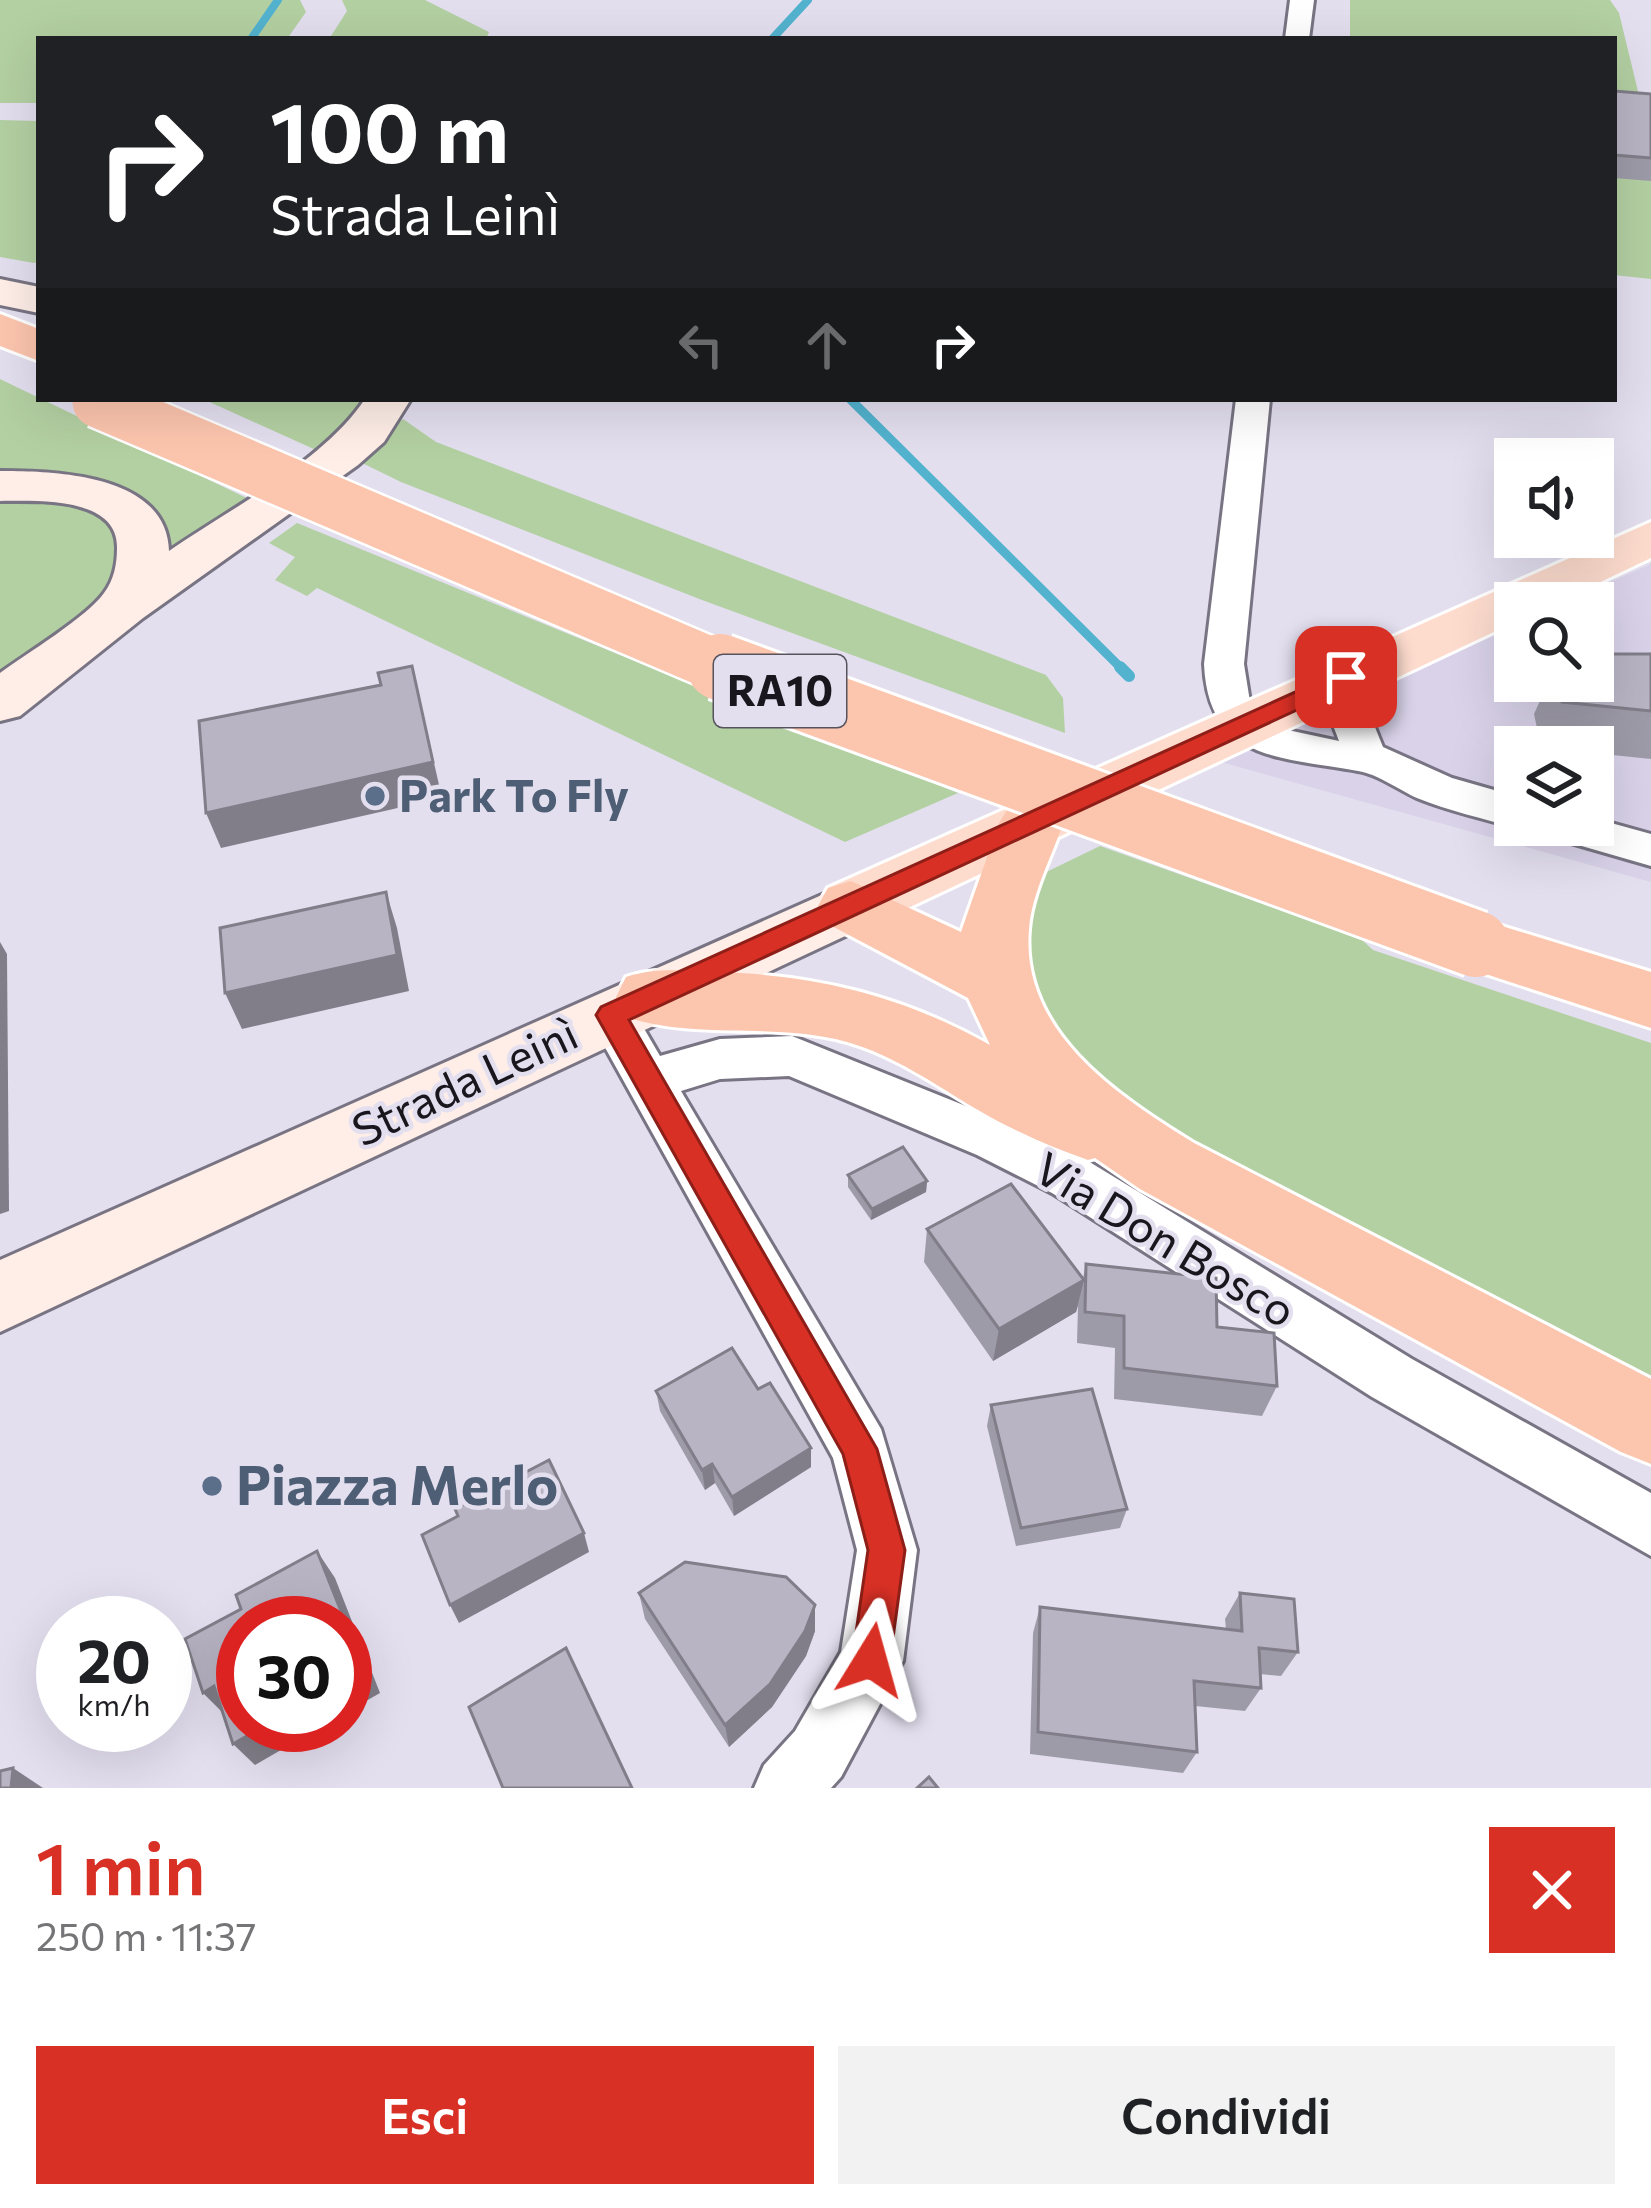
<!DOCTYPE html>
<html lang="it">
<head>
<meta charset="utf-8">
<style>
	body { margin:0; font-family:Commissioner,sans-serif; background:#f2f2f2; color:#202124; height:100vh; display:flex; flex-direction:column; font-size:45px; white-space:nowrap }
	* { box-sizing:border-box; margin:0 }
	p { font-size:39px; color:#757577 }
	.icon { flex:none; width:66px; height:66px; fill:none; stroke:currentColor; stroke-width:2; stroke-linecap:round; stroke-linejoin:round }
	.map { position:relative; height:1788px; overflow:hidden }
	.details { display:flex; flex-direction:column; background:#fff; flex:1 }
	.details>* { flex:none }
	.banner { position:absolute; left:36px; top:36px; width:1581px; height:366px; border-radius:0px; box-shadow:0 12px 48px #0002; background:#202124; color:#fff; overflow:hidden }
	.tools { position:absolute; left:1494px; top:438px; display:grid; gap:24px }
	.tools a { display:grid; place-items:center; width:120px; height:120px; border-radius:0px; background:#fff; box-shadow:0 12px 48px #0002; font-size:60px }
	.speed { position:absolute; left:36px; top:1596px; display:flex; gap:24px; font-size:60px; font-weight:700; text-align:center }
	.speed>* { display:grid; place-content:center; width:156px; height:156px; border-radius:50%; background:#fff; box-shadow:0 12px 48px #0002; line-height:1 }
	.speed small { font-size:30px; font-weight:400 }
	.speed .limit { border:18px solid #d22; background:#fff; color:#111 }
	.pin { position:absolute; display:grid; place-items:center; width:102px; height:102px; color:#fff; margin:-51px; border-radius:24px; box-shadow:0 6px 18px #0006 }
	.me { position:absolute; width:132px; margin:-66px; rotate:8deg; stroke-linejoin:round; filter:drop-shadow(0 0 9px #0008) }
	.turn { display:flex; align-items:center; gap:42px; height:252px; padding:0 36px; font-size:54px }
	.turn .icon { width:156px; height:156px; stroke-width:2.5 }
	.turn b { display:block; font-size:84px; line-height:102px }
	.lanes { display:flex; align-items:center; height:114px; padding:0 36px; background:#0003; justify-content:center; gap:60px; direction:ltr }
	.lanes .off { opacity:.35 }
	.round { display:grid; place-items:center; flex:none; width:126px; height:126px; border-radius:0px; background:#f2f2f2 }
	.head { display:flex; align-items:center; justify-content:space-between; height:204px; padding:0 36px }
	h1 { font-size:72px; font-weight:600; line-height:90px; color:#d93025 }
	.primary-button { display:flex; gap:24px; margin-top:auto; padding:24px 36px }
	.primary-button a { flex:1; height:138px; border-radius:0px; background:#d93025; color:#fff; font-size:48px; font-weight:600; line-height:138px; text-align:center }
	.primary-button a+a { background:#f2f2f2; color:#202124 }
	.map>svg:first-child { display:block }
	.built { fill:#d9d2e9; fill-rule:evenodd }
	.green { fill:#b3d0a2 }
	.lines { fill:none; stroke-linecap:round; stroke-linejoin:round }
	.stream-far2 { stroke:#53b3cf; stroke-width:8 }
	.stream-far1 { stroke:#53b3cf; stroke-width:9 }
	.stream { stroke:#53b3cf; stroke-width:12 }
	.street-casing { stroke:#787483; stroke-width:6 }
	.secondary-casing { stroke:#787483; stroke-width:6 }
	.primary-casing { stroke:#fff; stroke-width:6 }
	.highway-casing { stroke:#fff; stroke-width:6 }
	.street { fill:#fff; fill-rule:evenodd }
	.secondary { fill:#feeee7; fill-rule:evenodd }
	.primary { fill:#fddcce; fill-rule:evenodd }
	.highway { fill:#fcc5ae; fill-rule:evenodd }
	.highway-bridge-far1-casing { stroke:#fff; stroke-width:56; stroke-linecap:butt }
	.highway-bridge-casing { stroke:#fff; stroke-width:72; stroke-linecap:butt }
	.highway-bridge-far1 { stroke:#fcc5ae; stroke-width:51 }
	.highway-bridge { stroke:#fcc5ae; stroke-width:66 }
	.wall { fill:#9e9ba9 }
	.shaded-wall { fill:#817e89 }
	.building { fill:#b8b4c4; stroke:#817e89; stroke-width:3 }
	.route { fill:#d93025; stroke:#8d1f18; stroke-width:3 }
	.service-dot { fill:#5c6f8a; stroke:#e3dfef; stroke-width:4.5 }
	.labels { text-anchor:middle; stroke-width:9; stroke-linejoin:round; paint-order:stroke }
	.shield { fill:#e3dfef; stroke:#56535c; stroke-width:3 }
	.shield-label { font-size:42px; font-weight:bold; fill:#19171d }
	.service-label { font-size:45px; font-weight:bold; fill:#4e5e75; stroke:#e3dfef; text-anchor:start }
	.street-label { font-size:45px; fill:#19171d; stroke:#e3dfef }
	.near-service-label { font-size:54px; font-weight:bold; fill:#4e5e75; stroke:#e3dfef; text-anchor:start }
</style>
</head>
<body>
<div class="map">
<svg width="1651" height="1788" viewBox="0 0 1651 1788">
	<rect width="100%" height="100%" fill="#e3dfef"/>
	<path class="built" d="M1651 564V882L1214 760 1515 625V681H1593V603H1564ZM1515 747H1593V825H1515Z"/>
	<g class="green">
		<polygon points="0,0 300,0 306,12 287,39 39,39 39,103 0,103"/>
		<polygon points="342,0 425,0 489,32 486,39 329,39 347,11"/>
		<polygon points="1350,0 1610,0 1619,13 1651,145 1651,279 1614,275 1614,39 1350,39"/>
		<polygon points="0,120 39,121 39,261 34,263 0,257"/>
		<polygon points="0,379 257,503 159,570 155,528 0,478"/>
		<polygon points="203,399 371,399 327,455"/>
		<polygon points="403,419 436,442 1046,675 1063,698 1065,733 702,600 401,482 354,459"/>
		<polygon points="0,492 88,499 133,543 111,602 0,688"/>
		<polygon points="297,523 958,793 845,842 317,588 307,596 275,580 295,557 269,543"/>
		<polygon points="1100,846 1361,939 1373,950 1651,1043 1651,1379 1157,1122 1037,1029 1014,922 1038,876"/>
	</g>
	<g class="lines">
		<g class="stream-far2">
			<polyline points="251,39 278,0"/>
			<polyline points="772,39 808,0"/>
		</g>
		<polyline class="stream-far1" points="850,399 1123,670"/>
		<polyline class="stream" points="1120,667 1129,676"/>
		<defs>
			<g id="street">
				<polygon points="1290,0 1314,0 1309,39 1285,39"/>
				<path d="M1236 399H1270L1244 664 1251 708 1283 729 1339 741C1330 716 1316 693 1332 668L1346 664 1360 668 1366 677 1364 700 1383 747 1452 778 1515 796V825H1523L1515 828C1483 818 1448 811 1417 798 1399 790 1378 774 1358 771 1283 757 1208 762 1204 664Z"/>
				<polygon points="1593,818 1651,834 1651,866 1547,836 1540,825 1593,825"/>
				<polygon points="611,996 628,1001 660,1056 720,1039 792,1036 1013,1125 1088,1161 1412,1359 1651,1493 1651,1556 1372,1397 1052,1193 977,1155 789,1076 720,1079 681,1091 881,1429 917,1550 903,1661 841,1777 831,1788 754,1788 764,1765 795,1731 841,1652 857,1550 833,1458 587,1015 594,1001"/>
			</g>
			<g id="secondary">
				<polygon points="0,279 39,287 39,313 0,305"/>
				<path d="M365 399H411L384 442 358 465 143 618 20 716 0 721V673C26 654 87 617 104 593 114 580 117 564 117 548 118 496 36 501 0 501V471C55 471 167 474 169 551 231 508 324 461 365 399Z"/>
				<polygon points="851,882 873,889 883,906 873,923 0,1332 0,1260"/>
			</g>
			<polygon id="primary" points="1651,522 1651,558 1556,603 1515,603 1515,622 874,924 851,931 828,924 818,906 828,888"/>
			<g id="highway">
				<polygon points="0,314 39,329 39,361 0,346"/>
				<path d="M1031 800 1053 807 1063 823C1052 857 1032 892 1029 929 1020 1031 1116 1095 1194 1143L1651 1379V1464L1621 1452 1140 1189 1095 1158 1088 1160C1050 1147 1014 1131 978 1110 937 1086 894 1055 847 1042 775 1022 696 1040 626 1017L616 997 626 977C657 967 686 971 717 972 817 975 903 996 990 1045L968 998 828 924 818 906 828 888 851 881 961 932 999 823 1009 807Z"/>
				<polygon points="1476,918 1651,972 1651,1028 1452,963 1442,944 1452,925"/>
			</g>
		</defs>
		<use href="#street" class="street-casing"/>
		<use href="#secondary" class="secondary-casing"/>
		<use href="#primary" class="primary-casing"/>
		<use href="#highway" class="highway-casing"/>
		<use href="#street" class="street"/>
		<use href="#secondary" class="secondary"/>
		<use href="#primary" class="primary"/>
		<use href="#highway" class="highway"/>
		<defs>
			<polyline id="highway-bridge-far1" points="98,402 727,670"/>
			<polyline id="highway-bridge" points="720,667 1476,944"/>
		</defs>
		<use href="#highway-bridge-far1" class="highway-bridge-far1-casing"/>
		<use href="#highway-bridge" class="highway-bridge-casing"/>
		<use href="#highway-bridge-far1" class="highway-bridge-far1"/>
		<use href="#highway-bridge" class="highway-bridge"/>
	</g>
	<g class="wall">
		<polygon points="1614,91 1651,94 1651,181 1614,178"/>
		<polygon points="1651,652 1651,759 1593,753 1593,747 1541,747 1534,714 1549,681 1593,681 1650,654"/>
		<polygon points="848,1175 927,1181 926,1192 871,1220 848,1187"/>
		<polygon points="927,1229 1083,1278 1086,1264 1217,1327 1277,1386 1262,1416 1114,1399 1115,1348 1077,1343 1078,1306 1076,1312 993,1361 924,1262"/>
		<polygon points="758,1389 811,1448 811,1467 734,1516 715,1483 705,1490 660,1411 656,1391"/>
		<polygon points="991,1405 1127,1509 1120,1528 1016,1546 987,1426"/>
		<polygon points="639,1593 815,1631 806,1656 772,1707 729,1747 645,1619"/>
		<polygon points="1240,1593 1298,1652 1281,1676 1260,1674 1261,1688 1245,1711 1195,1706 1197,1752 1183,1773 1030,1754 1033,1633 1040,1607 1226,1629 1225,1619"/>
	</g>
	<g class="shaded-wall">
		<polygon points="412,666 442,798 221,848 206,813"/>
		<polygon points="386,892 397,928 409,991 242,1029 225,993"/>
		<polygon points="0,942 7,954 9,1211 0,1214"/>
		<polygon points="927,1181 926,1192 871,1220 872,1209"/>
		<polygon points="1084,1280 1076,1312 993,1361 999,1329"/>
		<polygon points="811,1448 811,1467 734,1516 732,1497"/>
		<polygon points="712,1464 715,1483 705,1490 702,1470"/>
		<polygon points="584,1533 589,1552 459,1623 450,1605"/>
		<polygon points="317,1551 335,1578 380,1693 345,1713 345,1680"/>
		<polygon points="815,1605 815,1631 806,1656 772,1707 729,1747 725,1725"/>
		<polygon points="214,1686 226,1716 203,1693"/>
		<polygon points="266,1725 324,1725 255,1765 233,1744"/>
		<polygon points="13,1768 43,1788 11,1788"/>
	</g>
	<g class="building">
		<polygon points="1614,91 1651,94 1651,158 1614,155"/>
		<polygon points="1593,654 1651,654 1651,711 1562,702 1557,681 1593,681"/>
		<polygon points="412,666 433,762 206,813 199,721 381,685 378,673"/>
		<polygon points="386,892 397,955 225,993 220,928"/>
		<polygon points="903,1147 927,1181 872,1209 848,1175"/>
		<polygon points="1011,1184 1084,1280 999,1329 927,1229"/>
		<polygon points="1086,1264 1216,1278 1217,1327 1274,1333 1277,1386 1124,1368 1124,1316 1085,1312"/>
		<polygon points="732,1348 758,1389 770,1383 811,1448 732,1497 712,1464 702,1470 656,1391"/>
		<polygon points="1092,1389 1127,1509 1021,1528 991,1405"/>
		<polygon points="549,1460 584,1533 450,1605 422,1535 458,1516 455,1509"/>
		<polygon points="317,1551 364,1669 345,1680 345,1623 243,1623 243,1725 266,1725 233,1744 214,1686 203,1693 185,1639 241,1609 236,1595"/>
		<polygon points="685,1562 786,1577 815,1605 805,1631 770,1684 725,1725 639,1593"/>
		<polygon points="1240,1593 1294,1599 1298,1652 1259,1648 1261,1688 1194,1681 1197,1752 1038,1732 1040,1607 1242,1631"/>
		<polygon points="566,1648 632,1788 503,1788 469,1707"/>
		<polygon points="13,1768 11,1788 0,1788 0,1771"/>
		<polygon points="929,1777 938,1788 917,1788"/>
	</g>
	<polygon class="route" points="1346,669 1358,677 1355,683 629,1020 877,1449 905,1550 890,1660 885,1674 871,1680 858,1674 852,1660 868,1550 843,1454 596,1015 601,1007"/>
	<g class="service-dot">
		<circle cx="375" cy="796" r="12"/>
		<circle cx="212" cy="1486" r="12"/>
	</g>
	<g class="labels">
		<rect class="shield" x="714" y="655" width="132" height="72" rx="9"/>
		<g class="shield-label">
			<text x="780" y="706">RA10</text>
		</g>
		<g class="service-label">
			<text x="399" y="812">Park To Fly</text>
		</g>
		<g class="street-label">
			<text transform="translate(465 1082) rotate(-25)" y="16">Strada Leinì</text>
			<text transform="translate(1165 1240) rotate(31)" y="16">Via Don Bosco</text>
		</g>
		<g class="near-service-label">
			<text x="236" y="1505">Piazza Merlo</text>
		</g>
	</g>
</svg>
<div class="tools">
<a><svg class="icon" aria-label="sound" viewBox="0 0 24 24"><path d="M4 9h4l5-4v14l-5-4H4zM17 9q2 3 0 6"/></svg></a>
<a><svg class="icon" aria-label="search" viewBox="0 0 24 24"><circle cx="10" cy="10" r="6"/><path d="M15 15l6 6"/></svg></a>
<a><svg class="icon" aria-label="layers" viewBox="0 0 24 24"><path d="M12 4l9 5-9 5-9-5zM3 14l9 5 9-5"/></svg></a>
</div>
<div class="speed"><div>20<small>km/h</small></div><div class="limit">30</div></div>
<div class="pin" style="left:1346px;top:677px;background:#d93025"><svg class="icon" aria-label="arrive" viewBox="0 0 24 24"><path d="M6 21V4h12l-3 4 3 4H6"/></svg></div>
<svg class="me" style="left:871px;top:1660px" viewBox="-20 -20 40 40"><path d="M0-17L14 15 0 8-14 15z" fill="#d93025" stroke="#fff" stroke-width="4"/></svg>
<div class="banner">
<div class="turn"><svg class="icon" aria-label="right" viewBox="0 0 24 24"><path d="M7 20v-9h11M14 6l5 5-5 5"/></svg><div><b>100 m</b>Strada Leinì</div></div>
<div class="lanes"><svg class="icon off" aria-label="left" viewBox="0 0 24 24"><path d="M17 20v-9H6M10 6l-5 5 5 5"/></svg><svg class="icon off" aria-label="ahead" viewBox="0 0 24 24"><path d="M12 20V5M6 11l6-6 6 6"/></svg><svg class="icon" aria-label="right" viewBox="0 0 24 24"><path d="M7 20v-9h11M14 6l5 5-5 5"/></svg></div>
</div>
</div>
<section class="details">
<div class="head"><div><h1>1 min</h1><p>250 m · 11:37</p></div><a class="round" style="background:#d93025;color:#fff"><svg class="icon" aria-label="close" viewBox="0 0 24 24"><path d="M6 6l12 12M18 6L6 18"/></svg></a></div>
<div class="primary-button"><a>Esci</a><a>Condividi</a></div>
</section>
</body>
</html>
